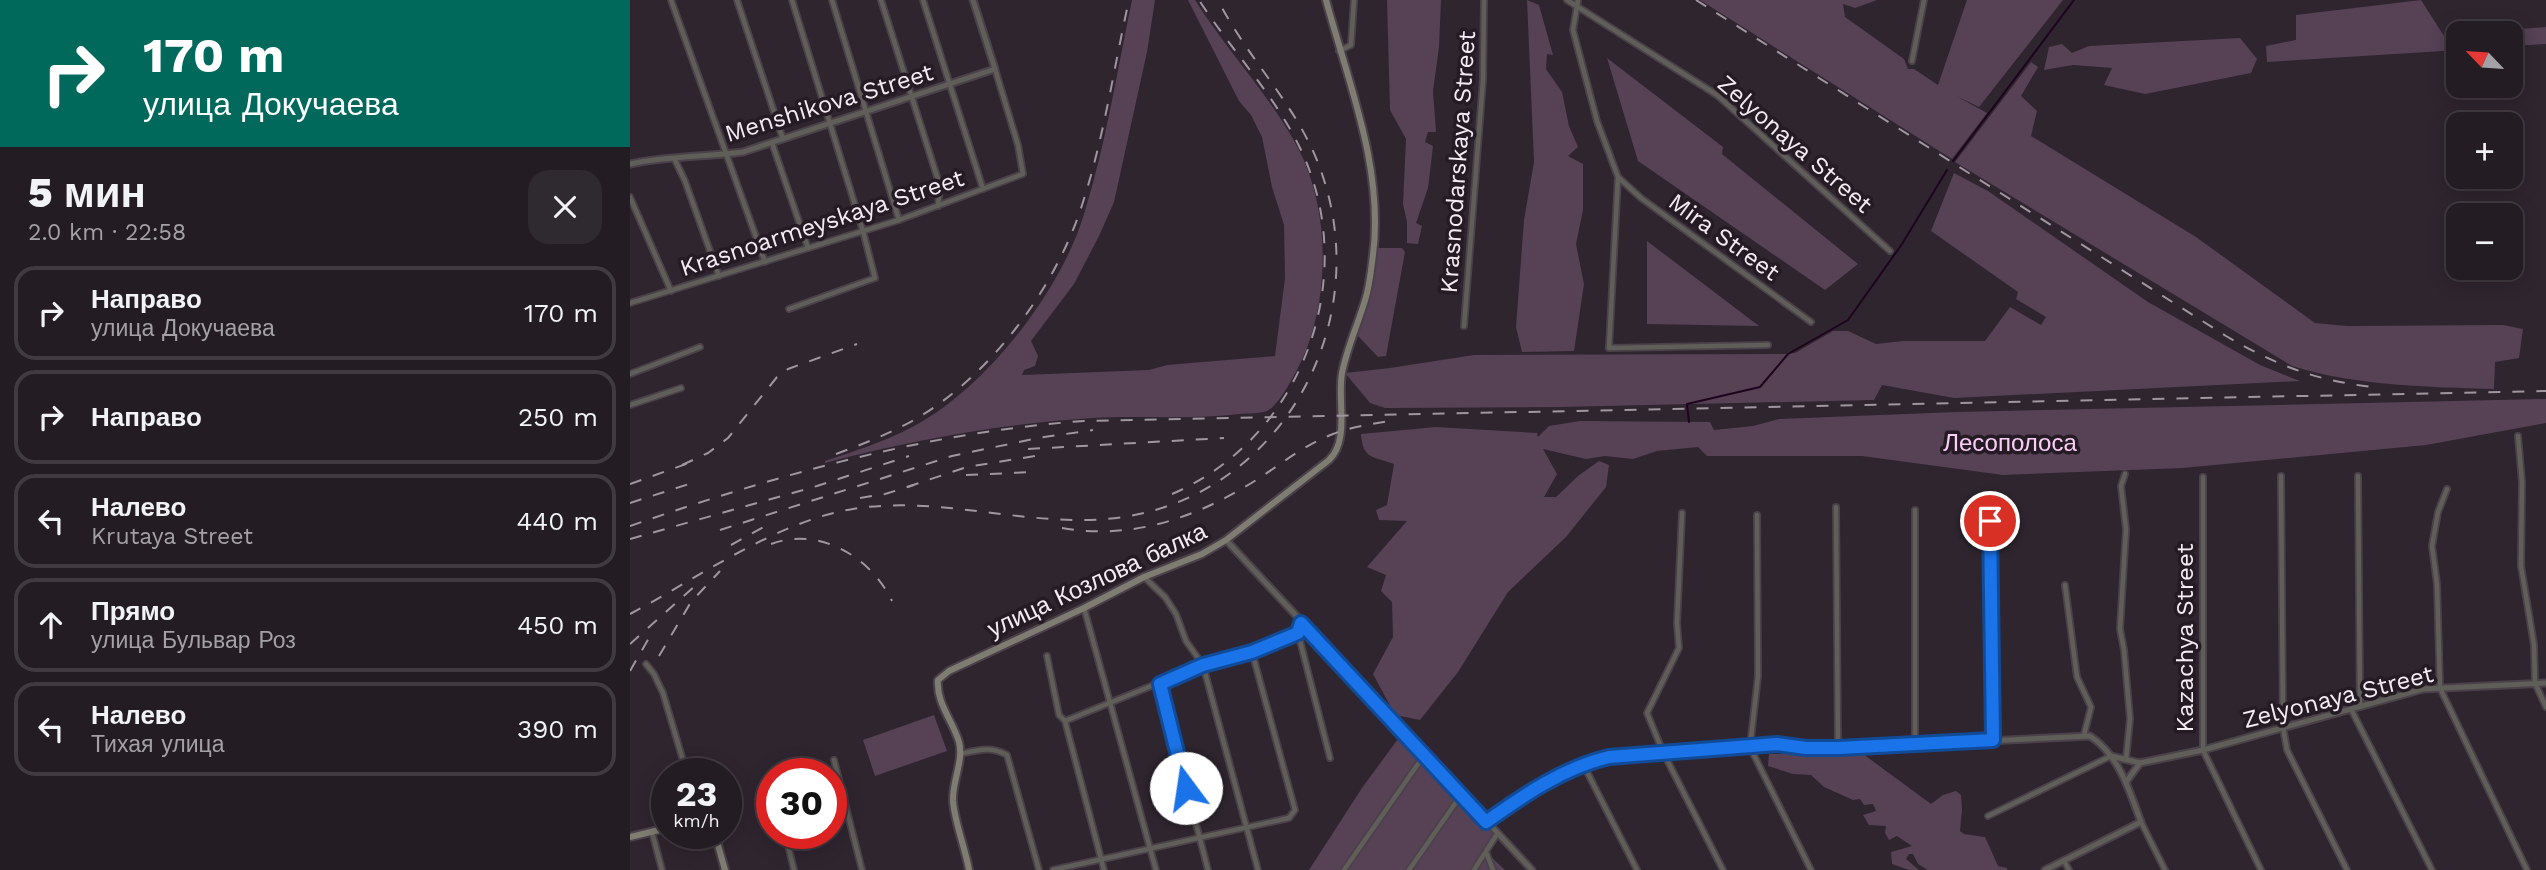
<!DOCTYPE html>
<html lang="ru">
<head>
<meta charset="utf-8">
<style>
	body { margin:0; font-family:"Work Sans",sans-serif; background:#2f2930; color:#f1f3f6; height:100vh; display:flex; flex-direction:column; font-size:26px; white-space:nowrap }
	* { box-sizing:border-box; margin:0 }
	p { font-size:23px; color:#a3a1a6 }
	.icon { flex:none; width:38px; height:38px; fill:none; stroke:currentColor; stroke-width:2; stroke-linecap:round; stroke-linejoin:round }
	.map { position:relative; flex:1; overflow:hidden }
	.panel { display:flex; flex-direction:column; background:#231c23; width:630px }
	.panel>* { flex:none }
	.hud { background:#00695c; color:#fff; overflow:hidden }
	.needle { width:46px; rotate:295deg }
	.tools { position:absolute; left:1816px; top:21px; display:grid; gap:14px }
	.tools a { display:grid; place-items:center; width:77px; height:77px; border-radius:14px; background:#231c23; box-shadow:0 4px 18px #0003,0 0 0 2px #403a41; font-size:35px }
	.speed { position:absolute; left:21px; top:758px; display:flex; gap:14px; font-size:35px; font-weight:700; text-align:center }
	.speed>* { display:grid; place-content:center; width:91px; height:91px; border-radius:50%; background:#231c23; box-shadow:0 4px 18px #0003,0 0 0 2px #403a41; line-height:1 }
	.speed small { font-size:18px; font-weight:400 }
	.speed .limit { border:10px solid #d22; background:#fff; color:#111 }
	.pin { position:absolute; display:grid; place-items:center; width:60px; height:60px; color:#fff; margin:-30px; border:4px solid #fff; border-radius:50%; box-shadow:0 2px 7px #0007 }
	.me { position:absolute; width:77px; margin:-38px; rotate:346deg; stroke-linejoin:round; filter:drop-shadow(0 0 5px #0008) }
	.turn { display:flex; align-items:center; gap:24px; height:147px; padding:0 28px; font-size:32px }
	.turn .icon { width:91px; height:91px; stroke-width:2.5 }
	.turn b { display:block; font-size:49px; line-height:60px }
	.round { display:grid; place-items:center; flex:none; width:74px; height:74px; border-radius:21px; background:#2f2930 }
	.overview { display:flex; align-items:center; justify-content:space-between; height:119px; padding:0 28px }
	h1 { font-size:42px; font-weight:800; line-height:52px }
	ul { padding:0; list-style:none }
	li { display:flex; align-items:center; gap:21px; height:94px; margin:0 14px 10px; padding:0 14px; border:4px solid #403a41; border-radius:21px }
	li div { flex:1 }
	li b { display:block; font-size:26px }
	li em { font-style:normal }
	main { display:flex; flex:1; min-height:0 }
	.map>svg:first-child { display:block }
	.green { fill:#564155 }
	.lines { fill:none; stroke-linecap:round; stroke-linejoin:round }
	.stream { stroke:#1e041e; stroke-width:2 }
	.minor-casing { stroke:#4b414a; stroke-width:8 }
	.tertiary-casing { stroke:#4b414a; stroke-width:9 }
	.secondary-casing { stroke:#4b414a; stroke-width:10 }
	.minor { stroke:#605e58; stroke-width:4.5 }
	.tertiary { stroke:#605e58; stroke-width:5 }
	.secondary { stroke:#7f7c72; stroke-width:6 }
	.rail { stroke:#9f969f; stroke-width:2; stroke-dasharray:12 12; stroke-linecap:butt }
	.route-casing { stroke:#114b97; stroke-width:18 }
	.route { stroke:#1a73e8; stroke-width:12 }
	.labels { text-anchor:middle; stroke-width:7; stroke-linejoin:round; paint-order:stroke }
	.street-label { font-size:24px; fill:#f4ecf3; stroke:#251b25 }
	.park-label { font-size:24px; fill:#facdf7; stroke:#251b25 }
</style>
</head>
<body>
<main>
<section class="panel">
<div class="hud">
<div class="turn"><svg class="icon" aria-label="right" viewBox="0 0 24 24"><path d="M7 20v-9h11M14 6l5 5-5 5"/></svg><div><b>170 m</b>улица Докучаева</div></div>
</div>
<div class="overview"><div><h1>5 мин</h1><p>2.0 km · 22:58</p></div><a class="round"><svg class="icon" aria-label="close" viewBox="0 0 24 24"><path d="M6 6l12 12M18 6L6 18"/></svg></a></div>
<ul>
<li><svg class="icon" aria-label="right" viewBox="0 0 24 24"><path d="M7 20v-9h11M14 6l5 5-5 5"/></svg><div><b>Направо</b><p>улица Докучаева</p></div><em>170 m</em></li>
<li><svg class="icon" aria-label="right" viewBox="0 0 24 24"><path d="M7 20v-9h11M14 6l5 5-5 5"/></svg><div><b>Направо</b></div><em>250 m</em></li>
<li><svg class="icon" aria-label="left" viewBox="0 0 24 24"><path d="M17 20v-9H6M10 6l-5 5 5 5"/></svg><div><b>Налево</b><p>Krutaya Street</p></div><em>440 m</em></li>
<li><svg class="icon" aria-label="ahead" viewBox="0 0 24 24"><path d="M12 20V5M6 11l6-6 6 6"/></svg><div><b>Прямо</b><p>улица Бульвар Роз</p></div><em>450 m</em></li>
<li><svg class="icon" aria-label="left" viewBox="0 0 24 24"><path d="M17 20v-9H6M10 6l-5 5 5 5"/></svg><div><b>Налево</b><p>Тихая улица</p></div><em>390 m</em></li>
</ul>
</section>
<div class="map">
<svg width="1916" height="870" viewBox="0 0 1916 870">
	<rect width="100%" height="100%" fill="#2f252f"/>
	<g class="green">
		<path d="M502 0H525L517 52 484 202 469 236 444 284 401 341 408 356 405 366 394 370 392 375 519 370 537 365 645 356 655 278 654 225 642 187 632 137 621 115 609 101 558 0H565C597 51 640 95 668 148 698 205 700 285 678 345 673 360 651 405 637 411 629 414 618 413 610 414 561 420 511 415 462 418 371 424 283 440 195 463V461C225 451 256 441 284 426 356 388 431 291 454 214 476 144 487 71 502 0Z"/>
		<polygon points="757,0 811,0 809,47 803,91 806,132 798,132 795,142 803,146 798,188 786,223 792,226 788,244 777,243 777,222 773,204 776,139 760,110"/>
		<polygon points="897,0 909,5 923,55 917,54 916,69 932,92 939,126 948,147 938,156 953,164 953,210 946,244 954,284 944,351 892,352 886,327 894,220 904,162"/>
		<polygon points="1070,0 1247,0 1225,8 1213,4 1215,17 1274,59 1278,69 1284,69 1308,85 1337,0 1433,0 1349,107 1326,96 1357,113 1322,159"/>
		<polygon points="1791,0 1814,36 1829,35 1829,50 1637,62 1636,46 1666,40 1666,15"/>
		<polygon points="1916,27 1916,44 1881,46 1881,33 1844,33"/>
		<polygon points="1610,38 1627,59 1621,73 1515,94 1474,85 1482,68 1443,65 1414,70 1419,47 1432,44 1442,53 1459,46"/>
		<polygon points="977,58 1093,147 1092,154 1228,264 1195,290 1008,161"/>
		<path d="M1401 62 1408 67 1391 96 1407 111 1401 136 1566 237 1685 323 1717 326 1873 325 1893 329 1889 358 1865 362 1864 389C1796 387 1727 386 1662 366L1325 162Z"/>
		<polygon points="1324,173 1358,191 1518,302 1630,365 1670,381 1324,398 1252,385 1244,400 930,407 755,408 740,403 715,373 760,368 844,355 1154,354 1165,353 1203,331 1218,331 1246,344 1273,341 1355,341 1380,307 1411,325 1416,317 1386,299 1388,292 1301,231"/>
		<polygon points="1017,241 1129,326 1017,324"/>
		<polygon points="748,248 772,248 775,252 756,356 748,357 728,336"/>
		<path d="M1916 399V423L1796 445 1553 468 1373 475 1232 456H1077L1068 447 1027 451 1003 459 975 456 956 459 913 449 927 474 914 497H926L948 476 969 461 979 465 976 487 936 537 878 592 828 672 790 720 765 715 743 674 763 637 762 602 751 591 756 575 737 567 777 521 749 520 746 510 757 505 764 464C743 456 733 460 731 434L806 427 907 433 908 437 919 426 950 421 1080 422 1084 430 1123 426 1149 419 1326 412Z"/>
		<polygon points="304,715 317,751 245,776 233,740"/>
		<polygon points="773,732 867,834 856,852 875,870 679,870 732,788"/>
		<polygon points="1159,750 1185,752 1229,751 1301,804 1313,795 1326,791 1331,795 1332,810 1330,831 1334,834 1355,837 1368,866 1377,868 1377,870 1298,870 1288,864 1283,854 1279,854 1276,859 1289,870 1279,870 1262,864 1261,852 1282,846 1267,836 1259,840 1255,833 1256,826 1239,825 1233,815 1246,811 1243,804 1234,805 1230,799 1223,800 1194,787 1181,775 1163,774 1138,766 1139,754 1156,754"/>
	</g>
	<g class="lines">
		<g class="stream">
			<polyline points="1323,161 1444,0"/>
			<polyline points="1059,422 1057,404 1130,387 1158,354 1218,320 1272,244 1317,170"/>
		</g>
		<defs>
			<g id="minor">
				<polyline points="41,0 135,262"/>
				<polyline points="107,0 153,139"/>
				<polyline points="202,0 269,220"/>
				<polyline points="251,0 310,186 308,206"/>
				<polyline points="293,0 353,189"/>
				<polyline points="937,0 1087,95 1260,251"/>
				<polyline points="948,0 943,30 967,121 988,177 979,348 1138,345"/>
				<polyline points="709,51 721,45 724,0"/>
				<polyline points="1282,61 1294,0"/>
				<polyline points="142,143 178,248"/>
				<polyline points="44,158 55,181 89,276"/>
				<polyline points="989,178 1011,198 1181,322"/>
				<polyline points="0,197 41,291"/>
				<polyline points="0,303 269,220 393,174 388,145 365,69"/>
				<polyline points="159,309 245,278 233,231 162,0"/>
				<polyline points="834,326 853,80 854,0"/>
				<polyline points="0,374 70,347"/>
				<polyline points="0,405 51,388"/>
				<polyline points="1888,436 1892,482 1891,566 1904,645 1905,683 1916,707"/>
				<polyline points="1495,474 1491,486 1496,529 1490,629 1494,650 1500,719 1496,759"/>
				<polyline points="1651,476 1653,727 1657,750 1717,870"/>
				<polyline points="1728,476 1730,706"/>
				<polyline points="1573,477 1573,750 1631,870"/>
				<polyline points="1817,489 1808,512 1802,546 1807,584 1810,688 1897,870"/>
				<polyline points="1206,507 1208,748"/>
				<polyline points="1285,510 1285,744"/>
				<polyline points="1052,513 1047,623 1049,648 1017,713 1033,752 1093,870"/>
				<polyline points="1127,515 1128,676 1120,747 1181,870"/>
				<polyline points="1360,521 1363,740"/>
				<polyline points="514,577 535,597 546,614 556,641 573,665 628,870"/>
				<polyline points="1435,585 1447,677 1461,707 1454,735"/>
				<polyline points="454,608 526,870"/>
				<polyline points="671,623 668,633 700,758"/>
				<polyline points="417,656 429,715 435,721 474,870"/>
				<polyline points="16,664 24,674 33,693 57,774"/>
				<polyline points="530,684 578,870"/>
				<polyline points="1721,709 1802,870"/>
				<polyline points="435,721 573,665 622,652 668,633"/>
				<path d="M330 754C348 750 361 746 377 755L409 870"/>
				<polyline points="204,760 232,870"/>
				<polyline points="953,764 1007,870"/>
				<polyline points="1358,816 1481,756"/>
				<polyline points="1511,822 1535,870"/>
				<polyline points="22,832 32,870"/>
				<polyline points="155,833 164,870"/>
				<polyline points="856,852 863,870"/>
				<polyline points="1434,861 1439,870"/>
				<polyline points="423,870 659,818 665,810 622,652"/>
				<polyline points="714,870 788,764 797,757"/>
				<polyline points="779,870 831,795"/>
				<polyline points="844,870 867,834"/>
			</g>
			<g id="tertiary">
				<path d="M0 164C37 156 75 157 113 152L365 69 343 0"/>
				<polyline points="596,540 902,870"/>
				<polyline points="1481,756 1510,763"/>
				<polyline points="1496,782 1510,763 1573,750 1793,689 1916,683"/>
				<path d="M856 822C894 795 933 768 979 757L1147 745 1208 748 1460 736C1489 755 1499 790 1511 822L1415 870"/>
			</g>
			<g id="secondary">
				<polyline points="81,833 88,845 95,870"/>
				<polyline points="0,837 37,828"/>
				<path d="M339 870C335 847 325 824 323 801 322 781 334 761 329 742 323 721 306 703 308 680L319 671 454 608 514 577 572 554 596 540 699 460C720 440 707 400 712 373 717 347 729 322 736 297 740 283 741 269 743 255 754 168 718 82 696 0"/>
			</g>
		</defs>
		<use href="#minor" class="minor-casing"/>
		<use href="#tertiary" class="tertiary-casing"/>
		<use href="#secondary" class="secondary-casing"/>
		<use href="#minor" class="minor"/>
		<use href="#tertiary" class="tertiary"/>
		<use href="#secondary" class="secondary"/>
		<g class="rail">
			<path d="M1066 0 1596 336C1646 365 1684 380 1742 387"/>
			<polyline points="398,449 594,438"/>
			<path d="M206 454C233 444 259 434 284 420 361 376 427 286 453 202 474 137 484 67 499 0"/>
			<polyline points="52,465 78,453 98,438 147,377 158,369 227,344"/>
			<polyline points="336,475 403,472"/>
			<polyline points="0,484 59,463"/>
			<polyline points="277,487 337,467 411,455"/>
			<path d="M542 494C673 438 731 277 671 150 645 95 601 50 569 0"/>
			<polyline points="230,498 255,494 284,485"/>
			<polyline points="0,503 59,484"/>
			<path d="M0 526C147 475 297 432 454 421L1916 391"/>
			<path d="M432 528C506 541 573 515 634 475 656 460 677 444 703 434 721 427 741 424 760 421"/>
			<polyline points="90,530 322,456 408,438 463,430"/>
			<polyline points="0,539 187,486 279,456"/>
			<path d="M141 544C189 526 241 557 262 601"/>
			<polyline points="101,545 139,524"/>
			<path d="M0 614C68 578 147 521 223 509 307 495 392 526 476 519 646 505 747 328 691 171 669 107 618 60 588 0"/>
			<polyline points="0,644 65,586"/>
			<polyline points="29,656 61,602 90,571"/>
			<polyline points="0,671 23,631"/>
		</g>
	</g>
	<g class="lines">
		<defs>
			<path id="route" d="M556 788 530 684 573 665 622 652 668 633 671 623 856 822C894 795 933 768 979 757L1147 744 1176 748H1208L1363 740 1360 521"/>
		</defs>
		<use href="#route" class="route-casing"/>
		<use href="#route" class="route"/>
	</g>
	<g class="labels">
		<g class="street-label">
			<text transform="translate(199 103) rotate(-17)" y="8">Menshikova Street</text>
			<text transform="translate(1165 144) rotate(41)" y="8">Zelyonaya Street</text>
			<text transform="translate(828 162) rotate(-86)" y="8">Krasnodarskaya Street</text>
			<text transform="translate(192 223) rotate(-18)" y="8">Krasnoarmeyskaya Street</text>
			<text transform="translate(1094 237) rotate(36)" y="8">Mira Street</text>
			<text transform="translate(467 580) rotate(-25)" y="8">улица Козлова балка</text>
			<text transform="translate(1555 638) rotate(-90)" y="8">Kazachya Street</text>
			<text transform="translate(1708 697) rotate(-14)" y="8">Zelyonaya Street</text>
		</g>
		<g class="park-label">
			<text x="1380" y="451">Лесополоса</text>
		</g>
	</g>
</svg>
<div class="tools">
<a><svg class="needle" viewBox="-14 -14 28 28"><path d="M0-13l5 13h-10z" fill="#e53935"/><path d="M0 13l5-13h-10z" fill="#a3a1a6"/></svg></a>
<a>+</a>
<a>−</a>
</div>
<div class="speed"><div>23<small>km/h</small></div><div class="limit">30</div></div>
<div class="pin" style="left:1360px;top:521px;background:#d93025"><svg class="icon" aria-label="arrive" viewBox="0 0 24 24"><path d="M6 21V4h12l-3 4 3 4H6"/></svg></div>
<svg class="me" style="left:556px;top:788px" viewBox="-20 -20 40 40"><circle r="19" fill="#fff"/><path d="M0-13L10 11 0 6-10 11z" fill="#1a73e8"/></svg>
</div>
</main>
</body>
</html>
